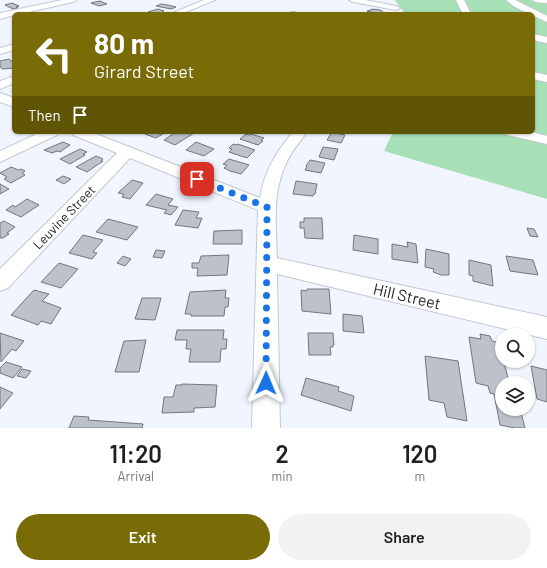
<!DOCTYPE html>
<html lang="en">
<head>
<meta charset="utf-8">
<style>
	body { margin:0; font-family:Barlow,sans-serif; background:#f2f2f2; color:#202124; height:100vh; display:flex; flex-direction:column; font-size:15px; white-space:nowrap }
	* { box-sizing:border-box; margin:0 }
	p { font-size:13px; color:#757577 }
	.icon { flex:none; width:22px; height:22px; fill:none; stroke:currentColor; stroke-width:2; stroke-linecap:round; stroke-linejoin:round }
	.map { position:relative; height:428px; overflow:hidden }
	.side { display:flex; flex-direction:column; background:#fff; flex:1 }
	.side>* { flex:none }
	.hud { position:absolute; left:12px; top:12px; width:523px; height:122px; border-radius:6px; box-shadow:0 1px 3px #0004; background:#796b05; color:#fff; overflow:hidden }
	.tools { position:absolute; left:495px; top:328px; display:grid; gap:8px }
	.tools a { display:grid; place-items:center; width:40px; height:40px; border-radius:50%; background:#fff; box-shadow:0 1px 3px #0004; font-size:20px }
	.pin { position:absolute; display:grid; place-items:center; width:34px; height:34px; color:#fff; margin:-17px; border-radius:8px; box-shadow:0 2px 6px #0006 }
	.me { position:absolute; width:44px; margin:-22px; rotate:1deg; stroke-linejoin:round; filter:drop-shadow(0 0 3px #0008) }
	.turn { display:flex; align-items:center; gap:14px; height:84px; padding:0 16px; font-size:18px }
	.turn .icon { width:52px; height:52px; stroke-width:2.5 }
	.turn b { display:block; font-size:28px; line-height:34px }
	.then { display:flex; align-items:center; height:38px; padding:0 16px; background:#0003; gap:8px; font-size:15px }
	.eta { display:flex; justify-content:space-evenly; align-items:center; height:68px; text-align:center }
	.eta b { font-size:24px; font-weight:600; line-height:28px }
	.action { display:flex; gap:8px; margin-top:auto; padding:8px 16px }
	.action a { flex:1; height:46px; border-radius:24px; background:#796b05; color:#fff; font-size:16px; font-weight:600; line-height:46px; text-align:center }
	.action a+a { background:#f2f2f2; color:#202124 }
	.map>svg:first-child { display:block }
	.green { fill:#a7dfb6 }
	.building { fill:#bdc1cb; stroke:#73767f }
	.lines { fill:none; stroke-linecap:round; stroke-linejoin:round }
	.minor-casing { stroke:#c4c8d1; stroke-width:2 }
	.minor { fill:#fff; fill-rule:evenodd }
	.route { stroke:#1a73e8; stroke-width:7; stroke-dasharray:0 12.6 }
	.labels { text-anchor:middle; stroke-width:4; stroke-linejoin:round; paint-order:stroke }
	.street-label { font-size:13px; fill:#24262a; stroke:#fff }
	.near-street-label { font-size:16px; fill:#24262a; stroke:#fff }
</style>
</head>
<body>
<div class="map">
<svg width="547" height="428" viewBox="0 0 547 428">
	<rect width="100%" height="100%" fill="#f1f5ff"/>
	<polygon class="green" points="395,0 547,0 547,199 384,151 393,132 533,132 533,14 405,14"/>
	<g class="building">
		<polygon points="100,1 107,4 99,6 91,3"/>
		<polygon points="12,3 19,6 16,7 18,8 13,9 5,5"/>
		<polygon points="161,4 168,5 176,7 171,9 156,6"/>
		<polygon points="158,9 164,11 160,14 148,12"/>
		<polygon points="373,9 380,10 383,12 379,14 367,11"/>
		<polygon points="9,59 14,63 14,68 3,69 0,67 0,61"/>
		<polygon points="147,132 166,132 156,138 145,134"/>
		<polygon points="176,132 192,132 194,133 175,145 164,140"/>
		<polygon points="332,132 345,135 341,143 327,140"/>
		<polygon points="246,134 249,135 251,134 264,138 261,140 263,141 258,145 240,139"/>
		<polygon points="63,142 70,145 60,152 57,151 52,153 44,150"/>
		<polygon points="196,142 214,149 204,156 186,150"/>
		<polygon points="233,144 236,145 238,144 255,150 247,158 229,152 232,149 229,148"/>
		<polygon points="323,147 338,149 334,160 319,157"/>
		<polygon points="80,149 87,152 83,154 85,155 70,164 60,159"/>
		<polygon points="96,156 103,159 101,161 103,161 87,172 76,167"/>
		<polygon points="229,159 246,164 249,165 241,174 230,171 224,168 227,165 223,164"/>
		<polygon points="310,160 325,163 321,173 305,170 307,166 306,166"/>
		<polygon points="11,167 19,170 21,169 25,171 22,173 25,175 11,183 7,181 4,179 7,177 0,173"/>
		<polygon points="63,176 71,179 64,184 56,180"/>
		<polygon points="132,180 143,183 130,199 122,197 124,194 118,193"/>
		<polygon points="296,181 317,184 315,194 314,194 313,196 293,194"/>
		<polygon points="0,184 9,189 0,194"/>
		<polygon points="156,194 173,199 168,205 178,207 171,215 164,213 167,210 146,205"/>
		<polygon points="27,199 39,205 21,217 6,210 13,205 15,207"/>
		<polygon points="183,210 199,212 196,218 202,218 198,228 175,225"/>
		<polygon points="304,218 322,218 323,239 305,238 304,228 300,228 300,222 304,222"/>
		<polygon points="108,219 138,227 127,240 96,232"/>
		<polygon points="4,221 15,227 7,233 9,234 3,238 0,238 0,223"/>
		<polygon points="527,228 534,229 538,237 530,236"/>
		<polygon points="242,230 242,244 213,244 214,231"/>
		<polygon points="83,235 103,240 93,252 97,253 92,259 69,253"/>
		<polygon points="354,235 378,239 378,254 353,250"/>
		<polygon points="407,242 416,244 418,263 392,259 392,244 408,247"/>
		<polygon points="426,249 449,254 449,275 441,275 433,272 434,269 425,267"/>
		<polygon points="156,250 165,251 162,258 153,257"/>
		<polygon points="229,255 227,275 197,276 198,268 192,268 192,263 199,263 201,256"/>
		<polygon points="123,256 131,259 125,266 117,263"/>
		<polygon points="506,256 533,260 538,275 510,271"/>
		<polygon points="469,260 491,265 493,286 473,281 473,276 469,275"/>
		<polygon points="59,263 78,269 61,288 41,282"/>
		<polygon points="307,289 329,289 331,314 302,311 301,290 307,291"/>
		<polygon points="34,290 49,294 42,301 61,308 51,324 41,321 38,325 11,315"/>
		<polygon points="226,290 225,298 229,298 228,307 225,307 224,316 191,316 191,314 185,314 190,292"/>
		<polygon points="142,298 161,298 155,320 135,319"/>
		<polygon points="343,314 362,316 364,333 343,331"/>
		<polygon points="177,330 224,330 223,339 227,339 226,349 221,349 220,362 189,362 191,349 186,349 187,340 175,340"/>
		<polygon points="0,333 24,341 16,351 12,349 1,362"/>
		<polygon points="308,333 333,333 334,345 333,345 333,347 330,347 331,355 309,355"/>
		<polygon points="480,334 490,336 492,341 500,343 502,361 504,361 509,383 502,383 502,409 520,409 525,428 515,428 500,425 494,394 490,393 488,386 476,383 469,337 481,339"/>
		<polygon points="146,340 139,372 115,372 124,341"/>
		<polygon points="425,356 458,361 467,421 447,417 444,403 429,400"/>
		<polygon points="6,362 22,367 13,378 0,373 0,368"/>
		<polygon points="531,366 547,370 547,402 537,399"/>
		<polygon points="22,369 31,371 26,378 17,376"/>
		<polygon points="306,378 339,387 338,391 354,396 351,411 301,395"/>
		<polygon points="182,384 217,385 215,407 194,408 194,412 162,413 164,397 173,397 176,385 182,385"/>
		<polygon points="0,387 13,393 0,409"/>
		<polygon points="74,416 89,417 88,420 143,424 142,428 69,428"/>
	</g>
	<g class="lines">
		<defs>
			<g id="minor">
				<polygon points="62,0 77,0 73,2 20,14 14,14 14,15 0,19 0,13"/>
				<polygon points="204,0 215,0 181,14 170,14"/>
				<polygon points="349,0 365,0 396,6 400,8 396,10 353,2"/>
				<polygon points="456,0 464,0 471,14 463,14"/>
				<polygon points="506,0 515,0 547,16 547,22 515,7"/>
				<polygon points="532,0 547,0 547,3 536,2"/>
				<polygon points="291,12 295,12 299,14 290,14"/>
				<polygon points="533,34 547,37 547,43 533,40"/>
				<polygon points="14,44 14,50 0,54 0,48"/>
				<polygon points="533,72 547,75 547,82 533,79"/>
				<polygon points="14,76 14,83 0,89 0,81"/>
				<polygon points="0,93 14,98 14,107 0,102"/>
				<polygon points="41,132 59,132 57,135 0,162 0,151"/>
				<path d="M71 132H91L260 198C264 172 276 152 293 132H307C299 143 290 153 285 166 272 195 276 228 277 258L547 317V339L277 274 280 428H252L258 210 130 158 8 288 0 291V269L117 153 73 135Z"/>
				<polygon points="506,132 531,132 547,136 547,144 508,135"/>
			</g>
		</defs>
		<use href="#minor" class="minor-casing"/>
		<use href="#minor" class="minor"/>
	</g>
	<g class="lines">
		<polyline class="route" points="197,179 267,207 266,383"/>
	</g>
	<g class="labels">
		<g class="street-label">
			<text transform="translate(64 217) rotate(-46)" y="5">Leuvine Street</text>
		</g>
		<g class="near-street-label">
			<text transform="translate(407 296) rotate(13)" y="6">Hill Street</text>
		</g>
	</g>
</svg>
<div class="tools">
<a><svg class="icon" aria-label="search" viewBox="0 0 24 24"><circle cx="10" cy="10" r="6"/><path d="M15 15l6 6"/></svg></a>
<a><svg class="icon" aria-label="layers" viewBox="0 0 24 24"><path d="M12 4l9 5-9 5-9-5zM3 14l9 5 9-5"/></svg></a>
</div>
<div class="pin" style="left:197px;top:179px;background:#d93025"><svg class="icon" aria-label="arrive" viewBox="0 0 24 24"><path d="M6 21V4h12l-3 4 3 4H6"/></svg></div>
<svg class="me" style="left:266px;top:383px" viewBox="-20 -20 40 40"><path d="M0-17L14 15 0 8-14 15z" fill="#1a73e8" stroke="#fff" stroke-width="4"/></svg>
<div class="hud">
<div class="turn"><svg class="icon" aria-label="left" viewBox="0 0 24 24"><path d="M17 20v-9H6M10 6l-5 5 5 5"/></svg><div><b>80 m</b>Girard Street</div></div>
<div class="then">Then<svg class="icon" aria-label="arrive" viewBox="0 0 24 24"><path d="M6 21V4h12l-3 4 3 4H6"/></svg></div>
</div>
</div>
<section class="side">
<div class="eta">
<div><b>11:20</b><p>Arrival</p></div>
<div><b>2</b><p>min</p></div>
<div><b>120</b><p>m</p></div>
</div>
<div class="action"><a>Exit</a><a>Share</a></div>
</section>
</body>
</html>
